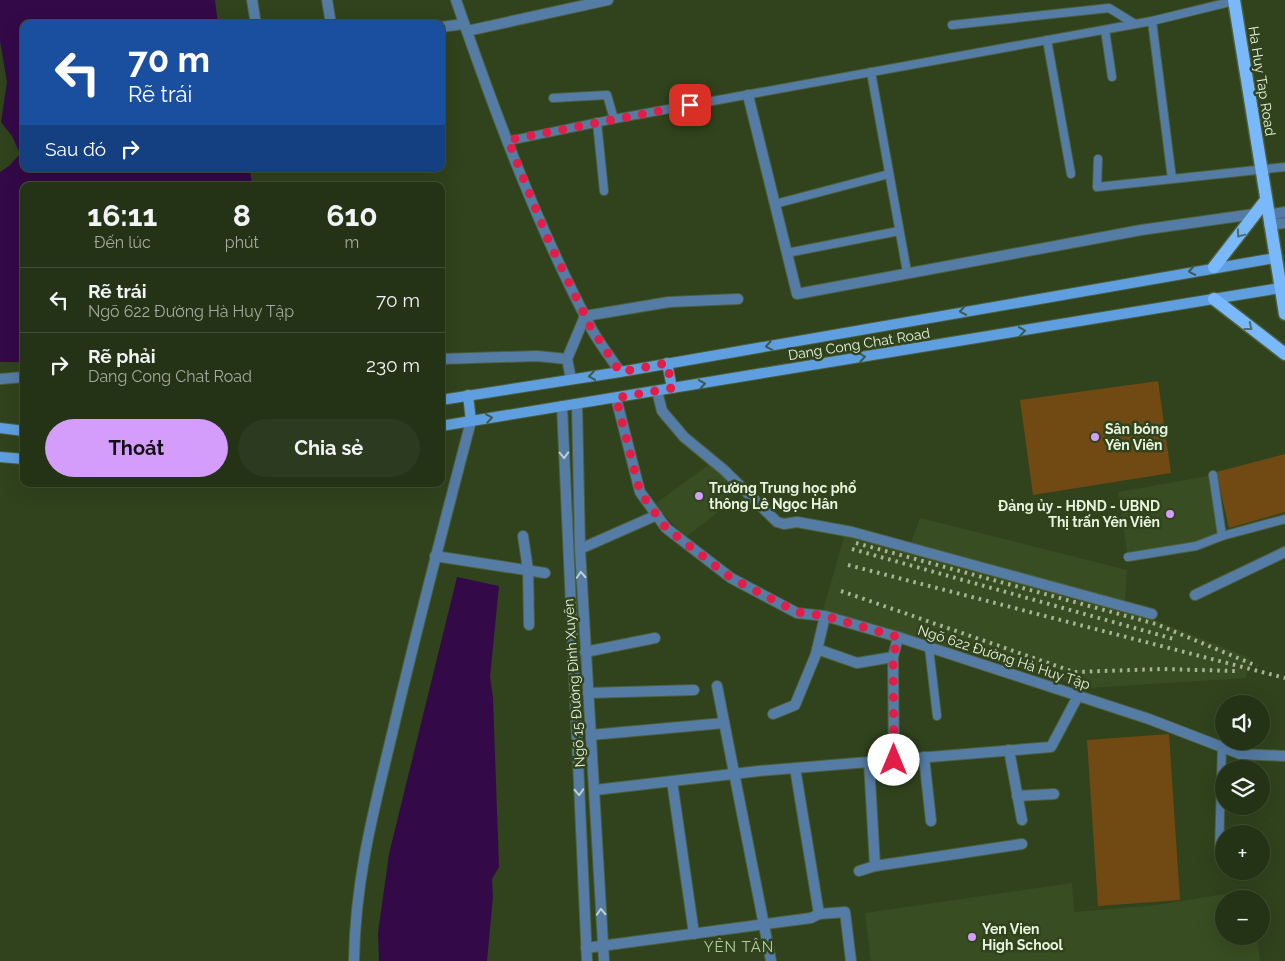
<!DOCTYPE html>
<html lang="vi">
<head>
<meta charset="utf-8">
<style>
	body { margin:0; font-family:Raleway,sans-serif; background:#2c3a1f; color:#f1f3f6; height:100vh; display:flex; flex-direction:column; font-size:19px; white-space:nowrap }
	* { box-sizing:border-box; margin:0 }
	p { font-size:16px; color:#a3aaa1 }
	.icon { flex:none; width:28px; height:28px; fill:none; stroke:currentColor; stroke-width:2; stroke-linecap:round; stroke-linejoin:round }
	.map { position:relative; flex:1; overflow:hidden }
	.sheet { position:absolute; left:20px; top:182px; width:425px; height:305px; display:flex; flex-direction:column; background:#243216; border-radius:10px; box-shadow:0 5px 20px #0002,0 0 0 1px #414d35 }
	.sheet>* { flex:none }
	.banner { position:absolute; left:20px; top:20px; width:425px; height:152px; border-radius:10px; box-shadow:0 5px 20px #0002,0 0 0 1px #414d35; background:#1a4fa0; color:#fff; overflow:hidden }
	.fabs { position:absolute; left:1215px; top:695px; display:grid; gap:10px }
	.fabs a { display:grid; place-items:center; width:55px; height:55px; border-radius:50%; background:#243216; box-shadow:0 5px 20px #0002,0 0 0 1px #414d35; font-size:25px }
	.pin { position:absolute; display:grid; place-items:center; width:42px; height:42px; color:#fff; margin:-21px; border-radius:10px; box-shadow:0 2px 8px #0006 }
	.me { position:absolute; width:55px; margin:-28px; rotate:0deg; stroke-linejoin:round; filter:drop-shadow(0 0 4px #0008) }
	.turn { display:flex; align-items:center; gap:18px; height:105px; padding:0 25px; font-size:22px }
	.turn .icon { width:65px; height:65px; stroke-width:2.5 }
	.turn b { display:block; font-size:35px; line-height:42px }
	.then { display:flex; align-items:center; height:48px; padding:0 25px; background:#0003; gap:10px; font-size:19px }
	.eta { display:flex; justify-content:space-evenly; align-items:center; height:85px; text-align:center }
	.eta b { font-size:30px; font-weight:700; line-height:35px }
	.cta { display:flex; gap:10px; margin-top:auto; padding:10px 25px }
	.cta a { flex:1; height:58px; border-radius:30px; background:#d49cfb; color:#111; font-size:20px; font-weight:700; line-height:58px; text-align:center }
	.cta a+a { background:#2c3a1f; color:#f1f3f6 }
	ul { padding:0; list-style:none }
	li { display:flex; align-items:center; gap:15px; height:65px; padding:0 25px; border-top:1px solid #414d35 }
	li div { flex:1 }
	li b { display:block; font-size:19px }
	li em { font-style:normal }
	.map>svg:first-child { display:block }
	.built { fill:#384d21 }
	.green { fill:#704913 }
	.water { fill:#330948 }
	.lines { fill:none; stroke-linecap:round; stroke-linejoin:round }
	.service-casing { stroke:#4d5f3c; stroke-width:10 }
	.minor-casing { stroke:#4d5f3c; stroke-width:12 }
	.tertiary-casing { stroke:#4d5f3c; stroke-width:12 }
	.secondary-casing { stroke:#4d5f3c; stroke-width:12 }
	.primary-casing { stroke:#4d5f3c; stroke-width:15 }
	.service { stroke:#557ca5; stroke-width:8 }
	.minor { stroke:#557ca5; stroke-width:10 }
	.tertiary { stroke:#557ca5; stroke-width:10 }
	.secondary { stroke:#609fdf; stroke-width:10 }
	.primary { stroke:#79b9fb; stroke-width:12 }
	.rail { stroke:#a7b599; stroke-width:4; stroke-dasharray:2.5 5; stroke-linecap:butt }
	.oneway { stroke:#4a6c6b }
	.oneway2 { stroke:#3c5a4e }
	.oneway3 { stroke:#bcd0cd }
	.route { stroke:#e11d48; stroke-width:9; stroke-dasharray:0 16.2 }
	.poi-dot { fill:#d49cfb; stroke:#30431d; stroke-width:2 }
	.labels { text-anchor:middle; stroke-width:5; stroke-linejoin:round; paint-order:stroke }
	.street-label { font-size:14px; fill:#e8f4de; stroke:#30431d }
	.poi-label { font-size:14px; font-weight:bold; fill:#e8f4de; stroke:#30431d; text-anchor:start }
	.neighbourhood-label { font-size:15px; letter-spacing:1px; fill:#b5cca1; stroke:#30431d }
</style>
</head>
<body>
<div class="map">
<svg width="1285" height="961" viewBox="0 0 1285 961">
	<rect width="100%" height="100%" fill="#30431d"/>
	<g class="built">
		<polygon points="711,463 739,488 718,512 685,538 655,504"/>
		<polygon points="1213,475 1222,536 1156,553 1128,557 1118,492"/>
		<polygon points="920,518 1127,570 1125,603 1138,613 1250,658 1246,678 1090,688 823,610 847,527 911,543"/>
		<polygon points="1072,883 1074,912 1157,905 1250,890 1251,899 1224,899 1224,936 1257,936 1260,961 871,961 865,913"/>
	</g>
	<g class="green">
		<polygon points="1158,381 1171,473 1033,495 1020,400"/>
		<polygon points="1285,454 1285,512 1229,528 1216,472"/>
		<polygon points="1169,734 1180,900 1098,906 1087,740"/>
	</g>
	<g class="water">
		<polygon points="0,0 215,0 218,24 24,24 24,169 250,169 252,186 24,186 24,362 0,362 0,172 9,166 20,154 12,136 1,122 7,82 0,41"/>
		<polygon points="457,577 499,586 490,677 493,698 499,867 492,879 493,896 487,961 379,961 378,933 389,854"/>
	</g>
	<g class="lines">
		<defs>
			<g id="service">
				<polyline points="1152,21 1172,179"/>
				<polyline points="952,25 1109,8 1135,24"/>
				<polyline points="1105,30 1112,77"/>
				<polyline points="1047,40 1071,174"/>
				<polyline points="871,72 907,272"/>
				<polyline points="553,98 607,95 614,119"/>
				<polyline points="597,122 604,191"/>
				<polyline points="508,141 614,119 1152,21 1234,1"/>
				<polyline points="1098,159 1097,187 1285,167"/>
				<polyline points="775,204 889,174"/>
				<polyline points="787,253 899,231"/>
				<polyline points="1213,475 1222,536"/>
				<polyline points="1128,557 1196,546 1222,536 1285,519"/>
				<polyline points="929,648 937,716"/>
				<polyline points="1222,747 1219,852 1224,852"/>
			</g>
			<g id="minor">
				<polyline points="252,0 256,24"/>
				<polyline points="327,0 331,24"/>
				<path d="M456 0C494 110 535 221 589 324 597 341 610 356 620 372"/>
				<polyline points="441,27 464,24"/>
				<polyline points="467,31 608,0"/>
				<polyline points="748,95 797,294 1141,230 1254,214"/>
				<polyline points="441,359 537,356 567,359 571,379"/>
				<polyline points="567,359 585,316 669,302 738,299"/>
				<polyline points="0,379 24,377"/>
				<polyline points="657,391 662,411 684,437 724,470 777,522 784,524 797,522 852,532 1152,614"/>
				<polyline points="616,398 640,492 666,528 731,578 797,613 825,616 898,637 1149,719 1240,754 1285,756"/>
				<polyline points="577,404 580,549 604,961"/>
				<polyline points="562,406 587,961"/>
				<polyline points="523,536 528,570 529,625"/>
				<polyline points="580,549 657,515"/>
				<polyline points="435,556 545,573"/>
				<polyline points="1195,595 1285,552"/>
				<polyline points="817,649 857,663 893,657 898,637"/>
				<polyline points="585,652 655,638"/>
				<polyline points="893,657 894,760"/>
				<polyline points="717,686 771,961"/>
				<polyline points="588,693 694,690"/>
				<polyline points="773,714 795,705 816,654 825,616"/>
				<polyline points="591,735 724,723"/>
				<polyline points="1009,750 1022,820"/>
				<polyline points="924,757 931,821"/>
				<polyline points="869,762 875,866"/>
				<polyline points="795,768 819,914"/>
				<polyline points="672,781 694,934"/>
				<polyline points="595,790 759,771 1051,747 1078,696"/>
				<polyline points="1017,796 1054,794"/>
				<polyline points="859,871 875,866 1022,844"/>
				<polyline points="586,948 811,918 819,914 845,912 851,961"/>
			</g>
			<g id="tertiary">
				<polyline points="1268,215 1285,212"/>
				<polyline points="1269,225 1285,223"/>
				<path d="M354 961C355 879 374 809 393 730 417 627 444 524 471 421"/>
			</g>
			<g id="secondary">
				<polyline points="667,363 672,388"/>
				<polyline points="468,395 471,421"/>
				<polyline points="441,400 620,372 1275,258"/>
				<polyline points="441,426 1280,288"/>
				<polyline points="0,428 24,431"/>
				<polyline points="0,457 24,459"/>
			</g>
			<g id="primary">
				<polyline points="1234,0 1285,314"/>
				<polyline points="1214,267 1266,200"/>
				<polyline points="1214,299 1285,354"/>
			</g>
		</defs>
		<use href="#service" class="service-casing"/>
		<use href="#minor" class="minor-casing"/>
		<use href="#tertiary" class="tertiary-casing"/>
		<use href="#secondary" class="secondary-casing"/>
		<use href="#primary" class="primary-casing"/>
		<use href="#service" class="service"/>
		<use href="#minor" class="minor"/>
		<use href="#tertiary" class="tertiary"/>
		<use href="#secondary" class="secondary"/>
		<use href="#primary" class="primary"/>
		<g class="rail">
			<polyline points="856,543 1156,624 1257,666"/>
			<polyline points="852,549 1174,639"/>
			<polyline points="848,565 1285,678"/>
			<polyline points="841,591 1074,672 1162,669 1236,671"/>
		</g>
	</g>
	<defs><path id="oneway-chevron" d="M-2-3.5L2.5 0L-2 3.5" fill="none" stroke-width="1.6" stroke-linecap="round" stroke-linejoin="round" transform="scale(1.25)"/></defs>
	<g class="oneway">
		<use href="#oneway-chevron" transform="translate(1240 234) rotate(127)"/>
		<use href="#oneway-chevron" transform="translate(1249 327) rotate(38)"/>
	</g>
	<g class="oneway2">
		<use href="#oneway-chevron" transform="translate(1192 271) rotate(170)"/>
		<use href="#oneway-chevron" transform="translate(963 311) rotate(170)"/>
		<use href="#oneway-chevron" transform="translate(1022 331) rotate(-9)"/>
		<use href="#oneway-chevron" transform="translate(769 346) rotate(170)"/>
		<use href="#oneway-chevron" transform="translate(862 357) rotate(-9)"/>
		<use href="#oneway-chevron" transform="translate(592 376) rotate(172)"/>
		<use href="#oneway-chevron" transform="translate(702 384) rotate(-9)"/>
		<use href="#oneway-chevron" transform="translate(489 418) rotate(-9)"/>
	</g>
	<g class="oneway3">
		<use href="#oneway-chevron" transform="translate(564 455) rotate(88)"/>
		<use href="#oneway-chevron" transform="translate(581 575) rotate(-93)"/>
		<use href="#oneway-chevron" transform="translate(579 792) rotate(87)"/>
		<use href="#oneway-chevron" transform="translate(601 912) rotate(-93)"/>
	</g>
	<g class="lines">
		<polyline class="route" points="690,105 508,140 549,242 590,326 620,372 667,363 672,388 616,398 640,492 666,528 731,578 797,612 825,616 898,637 893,657 894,760"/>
	</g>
	<g class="poi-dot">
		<circle cx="1095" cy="437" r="5"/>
		<circle cx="699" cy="496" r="5"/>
		<circle cx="1170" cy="514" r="5"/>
		<circle cx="972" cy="937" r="5"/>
	</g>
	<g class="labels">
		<g class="street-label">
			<text transform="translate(1262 81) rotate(81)" y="5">Ha Huy Tap Road</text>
			<text transform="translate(859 344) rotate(-9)" y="5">Dang Cong Chat Road</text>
			<text transform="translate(1004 657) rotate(18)" y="5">Ngõ 622 Đường Hà Huy Tập</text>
			<text transform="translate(574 683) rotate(-94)" y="5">Ngõ 15 Đường Đình Xuyên</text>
		</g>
		<g class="poi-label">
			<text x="1105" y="434">Sân bóng<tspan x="1105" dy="16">Yên Viên</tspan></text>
			<text x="709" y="493">Trường Trung học phổ<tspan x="709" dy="16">thông Lê Ngọc Hân</tspan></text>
			<text x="1160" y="511" text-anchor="end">Đảng ủy - HĐND - UBND<tspan x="1160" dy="16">Thị trấn Yên Viên</tspan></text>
			<text x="982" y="934">Yen Vien<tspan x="982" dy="16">High School</tspan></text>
		</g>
		<g class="neighbourhood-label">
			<text x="739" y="952">YÊN TÂN</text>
		</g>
	</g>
</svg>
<div class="fabs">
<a><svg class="icon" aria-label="sound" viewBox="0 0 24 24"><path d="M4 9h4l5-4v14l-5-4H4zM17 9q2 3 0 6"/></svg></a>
<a><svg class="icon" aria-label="layers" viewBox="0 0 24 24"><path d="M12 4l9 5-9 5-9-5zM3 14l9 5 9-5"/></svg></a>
<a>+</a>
<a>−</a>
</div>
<div class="pin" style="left:690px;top:105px;background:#d93025"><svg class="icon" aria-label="arrive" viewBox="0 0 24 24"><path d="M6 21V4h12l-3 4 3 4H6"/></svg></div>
<svg class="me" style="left:894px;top:760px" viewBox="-20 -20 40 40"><circle r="19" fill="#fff"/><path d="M0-13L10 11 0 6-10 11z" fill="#e11d48"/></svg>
<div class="banner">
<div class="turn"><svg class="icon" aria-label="left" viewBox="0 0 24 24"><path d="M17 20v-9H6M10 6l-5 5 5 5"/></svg><div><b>70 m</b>Rẽ trái</div></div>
<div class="then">Sau đó<svg class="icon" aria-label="right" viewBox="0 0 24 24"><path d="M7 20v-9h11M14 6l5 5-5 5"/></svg></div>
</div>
<section class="sheet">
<div class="eta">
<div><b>16:11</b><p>Đến lúc</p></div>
<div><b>8</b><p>phút</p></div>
<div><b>610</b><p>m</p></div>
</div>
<ul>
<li><svg class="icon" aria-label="left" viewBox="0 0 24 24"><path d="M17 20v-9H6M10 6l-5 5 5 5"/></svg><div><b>Rẽ trái</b><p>Ngõ 622 Đường Hà Huy Tập</p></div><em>70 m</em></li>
<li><svg class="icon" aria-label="right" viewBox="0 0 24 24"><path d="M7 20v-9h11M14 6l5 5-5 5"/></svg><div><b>Rẽ phải</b><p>Dang Cong Chat Road</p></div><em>230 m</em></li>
</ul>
<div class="cta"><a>Thoát</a><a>Chia sẻ</a></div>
</section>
</div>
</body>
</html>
